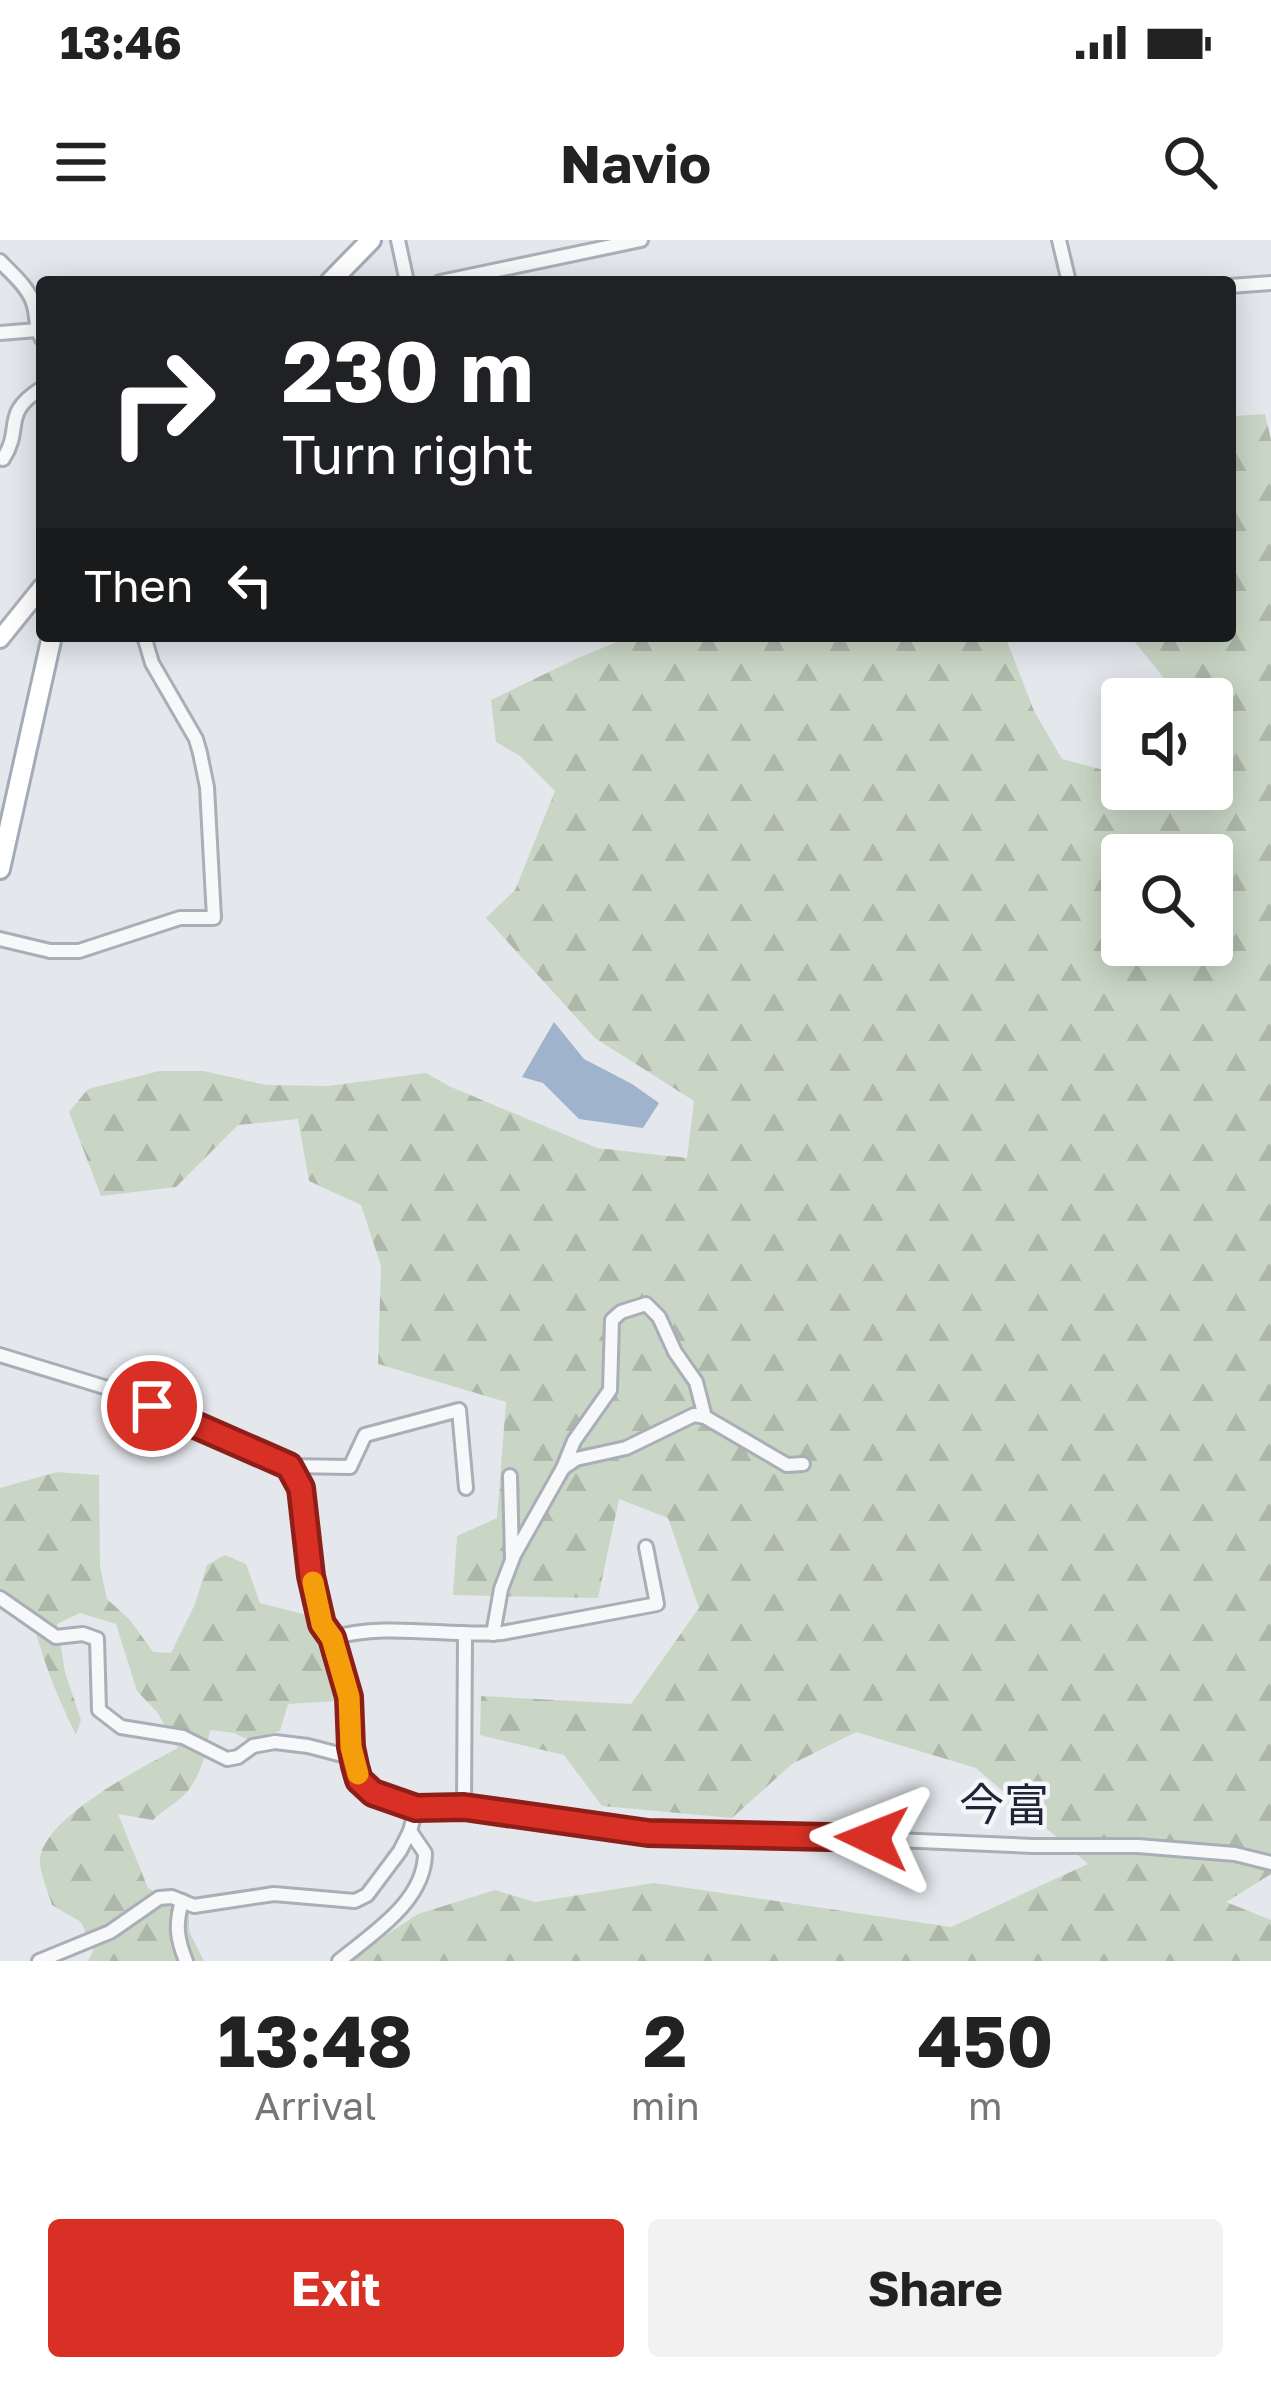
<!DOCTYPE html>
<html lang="en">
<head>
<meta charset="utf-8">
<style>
	body { margin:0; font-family:"Golos Text","Noto Sans JP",sans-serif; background:#f2f2f2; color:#222; height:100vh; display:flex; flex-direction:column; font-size:45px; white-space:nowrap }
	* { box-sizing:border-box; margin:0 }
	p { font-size:39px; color:#767676 }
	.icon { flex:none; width:66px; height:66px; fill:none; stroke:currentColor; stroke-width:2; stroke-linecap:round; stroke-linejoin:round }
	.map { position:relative; height:1721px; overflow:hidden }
	.side { display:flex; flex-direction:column; background:#fff; flex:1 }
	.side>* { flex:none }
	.hud { position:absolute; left:36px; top:36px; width:1200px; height:366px; border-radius:12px; box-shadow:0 6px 30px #0003; background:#202124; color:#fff; overflow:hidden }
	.fabs { position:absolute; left:1101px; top:438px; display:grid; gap:24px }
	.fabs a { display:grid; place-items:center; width:132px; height:132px; border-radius:12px; background:#fff; box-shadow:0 6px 30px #0003; font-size:60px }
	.pin { position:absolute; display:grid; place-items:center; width:102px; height:102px; color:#fff; margin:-51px; border:6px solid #fff; border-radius:50%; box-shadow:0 3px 12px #0007 }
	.me { position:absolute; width:132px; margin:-66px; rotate:272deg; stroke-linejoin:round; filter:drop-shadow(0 0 9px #0008) }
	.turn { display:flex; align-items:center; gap:42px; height:252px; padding:0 48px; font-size:54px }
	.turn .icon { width:156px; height:156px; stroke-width:2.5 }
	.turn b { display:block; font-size:84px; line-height:102px }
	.then { display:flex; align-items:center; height:114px; padding:0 48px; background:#0003; gap:24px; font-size:45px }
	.eta { display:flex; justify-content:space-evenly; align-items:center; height:204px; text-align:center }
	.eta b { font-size:72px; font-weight:700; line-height:84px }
	.primary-button { display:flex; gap:24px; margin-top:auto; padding:24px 48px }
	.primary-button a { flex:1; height:138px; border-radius:12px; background:#d93025; color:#fff; font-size:48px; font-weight:700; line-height:138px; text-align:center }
	.primary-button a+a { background:#f2f2f2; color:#222 }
	.status { display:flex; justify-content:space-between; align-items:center; height:84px; padding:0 60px; background:#fff; direction:ltr }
	.status svg { height:33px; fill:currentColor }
	header { display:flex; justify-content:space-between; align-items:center; height:156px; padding:0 48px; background:#fff; font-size:54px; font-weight:700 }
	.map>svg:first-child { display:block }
	.forest { fill:url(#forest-firs); fill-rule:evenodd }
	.water { fill:#9fb4cc }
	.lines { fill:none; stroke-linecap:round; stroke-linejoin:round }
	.street-casing { stroke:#a9aeb7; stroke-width:18 }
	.secondary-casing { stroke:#a9aeb7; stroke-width:22 }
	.primary-casing { stroke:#a3abb8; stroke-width:24 }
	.street { stroke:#f7f8fa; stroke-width:12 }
	.secondary { stroke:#fff; stroke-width:16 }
	.primary { stroke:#fff; stroke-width:18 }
	.route-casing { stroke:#8d1f18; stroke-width:30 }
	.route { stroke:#d93025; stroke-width:21 }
	.slow { stroke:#f59e0b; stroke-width:21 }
	.labels { text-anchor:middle; stroke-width:9; stroke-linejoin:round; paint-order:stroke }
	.quarter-label { font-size:45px; fill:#1d2536; stroke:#f4f6f9 }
</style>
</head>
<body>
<div class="status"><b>13:46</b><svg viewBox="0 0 49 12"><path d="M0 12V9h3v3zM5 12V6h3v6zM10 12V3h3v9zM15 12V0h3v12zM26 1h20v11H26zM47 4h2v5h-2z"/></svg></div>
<header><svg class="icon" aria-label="menu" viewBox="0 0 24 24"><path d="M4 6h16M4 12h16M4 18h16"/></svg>Navio<svg class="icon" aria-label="search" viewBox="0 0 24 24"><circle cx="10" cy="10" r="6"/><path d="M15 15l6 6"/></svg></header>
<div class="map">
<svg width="1271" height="1721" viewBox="0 0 1271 1721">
	<defs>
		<pattern id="forest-firs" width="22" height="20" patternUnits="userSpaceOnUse" patternTransform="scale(3)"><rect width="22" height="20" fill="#c9d6c5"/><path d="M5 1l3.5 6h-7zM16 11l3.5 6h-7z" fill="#adb8ab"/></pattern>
	</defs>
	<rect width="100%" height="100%" fill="#e4e7ec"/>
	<g class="forest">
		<path d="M1265 174 1271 200V1634L1226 1662 1271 1680V1721H346L418 1674 495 1650 535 1662 654 1643 951 1687 1088 1624 976 1528 856 1492 792 1524 732 1578 602 1566 564 1515 480 1495 481 1456 631 1464 699 1368 668 1278 619 1259 598 1358 453 1355 457 1296 497 1278 506 1162 378 1124 381 1026 361 965 309 941 298 879 238 885 176 947 101 956 69 872 88 849 159 831H204L266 845 328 846 426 833 451 847 597 908 687 918 694 861 595 798 486 678 515 650 555 551 520 516 496 502 491 460 576 419 631 396H1005L1034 471 1062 519 1122 535V549H1212V459H1181L1130 396H1230V181L1235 176ZM1122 615H1212V705H1122Z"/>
		<path d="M57 1232 99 1235 100 1327 107 1359 130 1380 153 1412 171 1413 195 1364 207 1325 225 1315 246 1324 260 1363 310 1376 324 1401 336 1461 288 1464 280 1491 249 1500 234 1493 210 1490C206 1512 201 1538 184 1555 175 1564 163 1570 153 1580L118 1574 148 1648 189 1671V1691L204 1721H88L94 1709 81 1682 52 1665C49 1653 39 1632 40 1619 44 1577 143 1527 178 1508L157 1472 137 1451 116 1384 80 1373 57 1384 65 1432 81 1480 76 1495C55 1453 40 1412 29 1367L0 1353V1248Z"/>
	</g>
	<polygon class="water" points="554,782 584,819 632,844 659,863 643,888 579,879 543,843 522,837"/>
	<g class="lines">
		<defs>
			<g id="street">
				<polyline points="398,0 407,42"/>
				<polyline points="1059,0 1069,42"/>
				<path d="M0 21C11 33 26 45 32 60 38 73 34 86 42 99"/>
				<polyline points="440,42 641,0"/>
				<polyline points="1230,46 1271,43"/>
				<polyline points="0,93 37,90"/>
				<path d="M3 219C24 186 0 175 42 148"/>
				<polyline points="0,699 50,711 79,711 180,678 214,678 207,547 200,513 196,499 152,423 144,396"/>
				<polyline points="0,1115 114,1150 289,1226 301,1248 312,1336 322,1384 332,1398 349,1457 351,1507 359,1540 373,1553 391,1560 416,1568 464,1567 648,1593 826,1597 1033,1606 1138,1606 1235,1614 1271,1623"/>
				<polyline points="289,1226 350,1227 365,1195 459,1170 466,1248"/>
				<polyline points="563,1228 576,1219 626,1208 694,1175 705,1177"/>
				<polyline points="510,1236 512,1319"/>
				<polyline points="0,1358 56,1397 83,1394 97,1399 99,1470 121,1487 183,1497 227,1519 238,1517 253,1506 275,1502 308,1506 354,1518"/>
				<polyline points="493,1394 501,1349 514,1315 563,1228 574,1201 610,1150 612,1080 621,1072 646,1064 659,1077 675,1112 696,1142 705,1177 787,1225 803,1224"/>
				<path d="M332 1398C386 1382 447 1397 502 1393L657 1364 646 1307"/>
				<polyline points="464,1567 465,1395"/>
				<path d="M182 1661C175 1685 177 1699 186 1721"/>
				<polyline points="39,1721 110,1692 159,1658 172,1657 194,1666 274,1654 355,1661 367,1655 400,1611 410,1591 416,1568"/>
				<path d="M339 1721C373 1693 425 1661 425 1613L410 1591"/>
			</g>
			<polyline id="secondary" points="0,399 42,347"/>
			<g id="primary">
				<polyline points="330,42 371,0"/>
				<polyline points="0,629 52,396"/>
			</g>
		</defs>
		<use href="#street" class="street-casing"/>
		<use href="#secondary" class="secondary-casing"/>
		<use href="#primary" class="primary-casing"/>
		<use href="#street" class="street"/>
		<use href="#secondary" class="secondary"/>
		<use href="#primary" class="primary"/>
	</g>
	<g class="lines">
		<defs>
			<polyline id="route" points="152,1166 289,1226 301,1248 311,1336 322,1384 332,1398 349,1457 351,1507 355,1526 359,1540 373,1553 416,1568 464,1567 648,1593 872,1598"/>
		</defs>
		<use href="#route" class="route-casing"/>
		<use href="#route" class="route"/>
		<polyline class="slow" points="313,1342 322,1384 332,1398 349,1457 351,1507 358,1534"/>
	</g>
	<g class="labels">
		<g class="quarter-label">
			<text x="1004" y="1581">今富</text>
		</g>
	</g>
</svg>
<div class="fabs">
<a><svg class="icon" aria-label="sound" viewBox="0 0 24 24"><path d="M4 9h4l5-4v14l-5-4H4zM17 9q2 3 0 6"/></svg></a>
<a><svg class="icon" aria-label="search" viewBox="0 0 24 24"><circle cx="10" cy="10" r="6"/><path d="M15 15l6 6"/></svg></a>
</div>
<div class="pin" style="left:152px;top:1166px;background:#d93025"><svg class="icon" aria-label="arrive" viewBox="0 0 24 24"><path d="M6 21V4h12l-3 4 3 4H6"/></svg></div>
<svg class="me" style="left:872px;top:1598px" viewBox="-20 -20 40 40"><path d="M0-17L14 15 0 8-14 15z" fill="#d93025" stroke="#fff" stroke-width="4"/></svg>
<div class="hud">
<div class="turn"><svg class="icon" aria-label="right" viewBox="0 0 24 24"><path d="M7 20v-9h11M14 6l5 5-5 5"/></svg><div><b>230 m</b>Turn right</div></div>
<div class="then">Then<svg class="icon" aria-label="left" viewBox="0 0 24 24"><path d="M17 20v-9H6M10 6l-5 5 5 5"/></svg></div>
</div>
</div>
<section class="side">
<div class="eta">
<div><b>13:48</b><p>Arrival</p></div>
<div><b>2</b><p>min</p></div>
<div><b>450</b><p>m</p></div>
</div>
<div class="primary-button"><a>Exit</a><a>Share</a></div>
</section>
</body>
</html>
